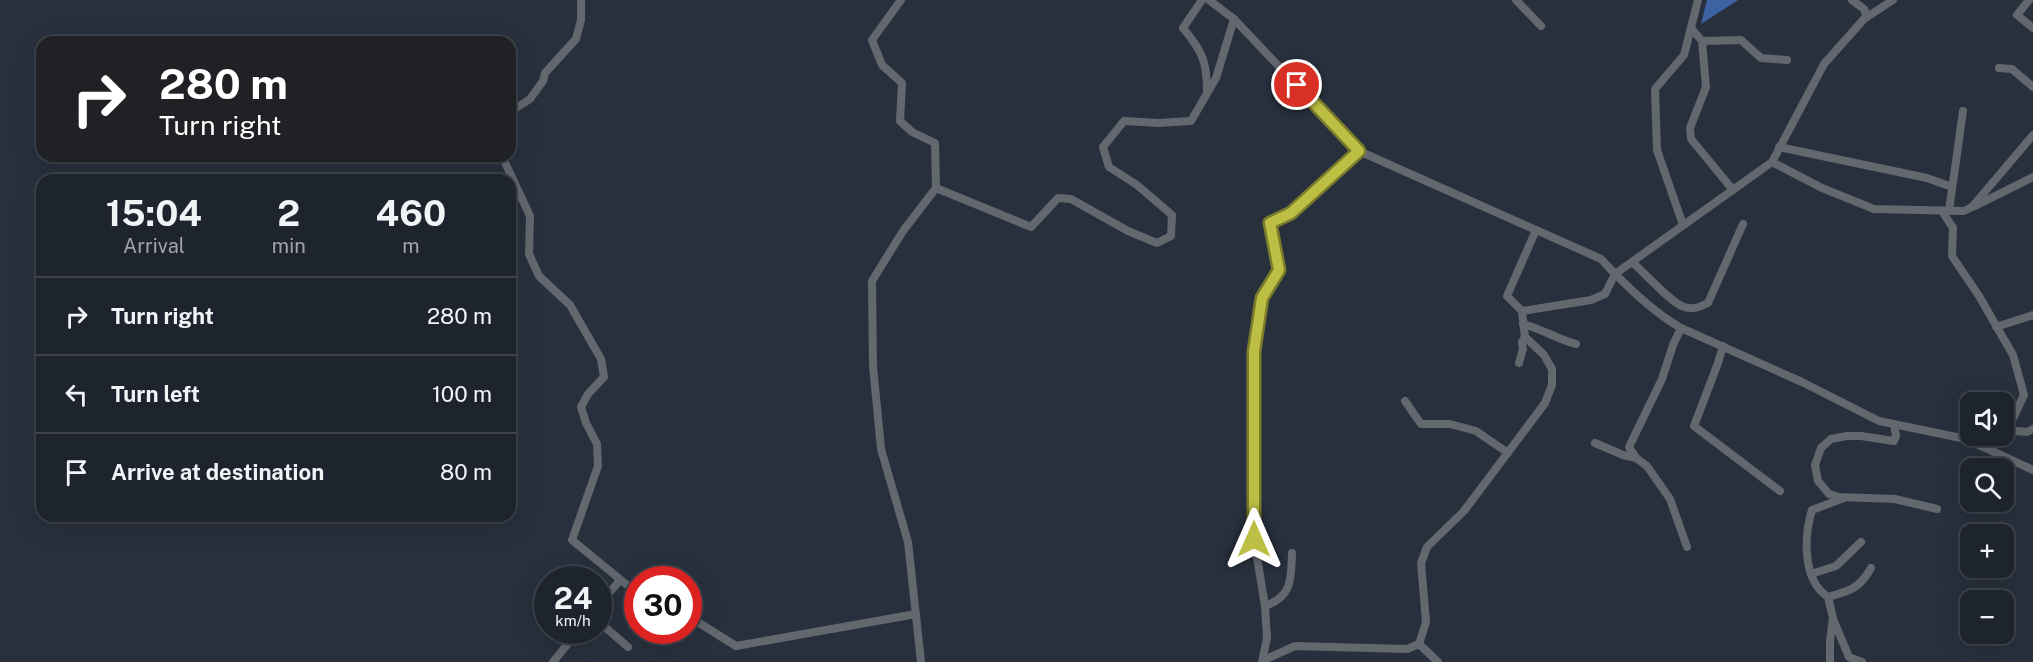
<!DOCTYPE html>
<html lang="en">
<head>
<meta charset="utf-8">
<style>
	body { margin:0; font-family:"Public Sans",sans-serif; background:#262c36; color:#f1f3f6; height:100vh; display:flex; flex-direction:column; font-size:22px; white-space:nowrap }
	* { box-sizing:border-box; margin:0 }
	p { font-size:20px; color:#a1a4aa }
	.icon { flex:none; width:33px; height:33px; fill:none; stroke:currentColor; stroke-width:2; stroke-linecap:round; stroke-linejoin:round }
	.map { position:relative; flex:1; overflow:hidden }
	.panel { position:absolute; left:36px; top:174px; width:480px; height:348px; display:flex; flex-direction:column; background:#1e242e; border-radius:18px; box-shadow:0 6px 24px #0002,0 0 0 2px #3c414a }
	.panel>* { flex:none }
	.banner { position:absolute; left:36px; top:36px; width:480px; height:126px; border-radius:18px; box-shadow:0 6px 24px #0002,0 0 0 2px #3c414a; background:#202124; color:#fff; overflow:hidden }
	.controls { position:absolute; left:1960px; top:392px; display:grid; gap:12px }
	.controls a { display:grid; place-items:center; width:54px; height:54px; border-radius:12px; background:#1e242e; box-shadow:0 6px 24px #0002,0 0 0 2px #3c414a; font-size:30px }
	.speed { position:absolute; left:534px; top:566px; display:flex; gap:12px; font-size:30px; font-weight:700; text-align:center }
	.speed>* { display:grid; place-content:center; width:78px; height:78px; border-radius:50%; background:#1e242e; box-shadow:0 6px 24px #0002,0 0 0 2px #3c414a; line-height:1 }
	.speed small { font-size:15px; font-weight:400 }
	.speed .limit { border:9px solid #d22; background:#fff; color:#111 }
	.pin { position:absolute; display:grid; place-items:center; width:51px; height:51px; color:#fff; margin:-26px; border:3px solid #fff; border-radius:50%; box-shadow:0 2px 6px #0007 }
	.me { position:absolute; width:66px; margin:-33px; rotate:0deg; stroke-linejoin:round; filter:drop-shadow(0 0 4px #0008) }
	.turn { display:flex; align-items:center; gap:21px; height:126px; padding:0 24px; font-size:27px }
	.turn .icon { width:78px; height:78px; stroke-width:2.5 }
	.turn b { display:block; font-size:42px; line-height:51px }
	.eta { display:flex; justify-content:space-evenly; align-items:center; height:102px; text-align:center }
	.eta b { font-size:36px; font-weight:700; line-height:42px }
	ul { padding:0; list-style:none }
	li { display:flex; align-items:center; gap:18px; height:78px; padding:0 24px; border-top:2px solid #3c414a }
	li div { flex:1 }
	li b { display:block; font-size:22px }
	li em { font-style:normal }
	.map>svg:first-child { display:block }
	.water { fill:#3d63a3 }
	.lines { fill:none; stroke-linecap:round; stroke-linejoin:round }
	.minor { stroke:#63676e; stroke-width:8 }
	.route-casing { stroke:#7a7c2c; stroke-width:15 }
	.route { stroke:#bcbf43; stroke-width:10 }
</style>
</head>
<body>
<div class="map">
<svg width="2033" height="662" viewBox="0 0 2033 662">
	<rect width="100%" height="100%" fill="#28303d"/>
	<polygon class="water" points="1707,0 1738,0 1701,24"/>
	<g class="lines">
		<g class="minor">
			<polyline points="901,0 872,40 882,65 902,83 900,121 912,132 935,143 936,188 903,231 872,281 873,366 881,449 908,542 921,662"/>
			<path d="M1202 0 1183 28C1203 52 1207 62 1207 92"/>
			<path d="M1209 0 1234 19 1359 151 1601 259C1624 284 1651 311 1681 328L1802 382 1879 421 1966 439 2033 470"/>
			<polyline points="1516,0 1541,26"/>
			<polyline points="1852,0 1864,9 1867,17"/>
			<polyline points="2029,0 2017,15 2033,28"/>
			<polyline points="1691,28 1702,41 1706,87 1690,128 1691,139 1733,190"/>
			<polyline points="1702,41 1741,40 1761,58 1787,60"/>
			<polyline points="1999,68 2012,69 2033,87"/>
			<polyline points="510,110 513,110 530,99 543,81 545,73 576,39 581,20 581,0"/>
			<polyline points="1779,147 1927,178 1952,187"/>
			<polyline points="502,156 530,216 529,254 539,276 570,305 601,359 604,377 588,394 581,407 586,423 597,444 598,466 572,540 638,594"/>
			<polyline points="1772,162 1824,64 1864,19 1893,0"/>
			<polyline points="936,188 1031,227 1058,198 1071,199 1128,231 1157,243 1171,236 1172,215 1137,185 1109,167 1103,147 1124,121 1159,123 1191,121 1216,78 1234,19"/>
			<polyline points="1975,206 2033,177"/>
			<polyline points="1942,211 1953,228 1952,256 1979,296 2013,355 2024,395 2008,429"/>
			<polyline points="1949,211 1963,111"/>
			<polyline points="1683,225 1657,150 1655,89 1684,55 1698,0"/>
			<path d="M1632 262C1644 272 1671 303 1684 307 1693 310 1700 307 1708 303L1743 224"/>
			<polyline points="1522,311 1507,296 1536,230"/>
			<path d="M1523 324C1542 329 1557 339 1576 344"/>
			<polyline points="1996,327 2033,315"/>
			<polyline points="1681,328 1673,345 1662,379 1629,447 1636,458 1647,466 1670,499 1687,547"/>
			<polyline points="1723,346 1718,363 1694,426 1780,491"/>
			<polyline points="1519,363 1523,349 1522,342 1525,337"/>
			<polyline points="1405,401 1421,424 1450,424 1476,431 1508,453"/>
			<polyline points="1894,425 1896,436 1894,441 1861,436 1847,436 1831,439 1821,448 1815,465 1818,481 1829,494 1839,497 1895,499 1937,509"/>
			<polyline points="2005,430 2027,432 2033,429"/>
			<polyline points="1595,443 1623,455 1636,458"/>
			<polyline points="1811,574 1836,566 1861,542"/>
			<path d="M1828 597C1850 591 1860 588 1871 568"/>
			<polyline points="598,606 620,580"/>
			<path d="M1265 606C1293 596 1291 578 1292 553"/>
			<polyline points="688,616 736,646 916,614"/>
			<polyline points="1833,619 1849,657 1862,662"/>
			<polyline points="598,621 628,647"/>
			<polyline points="1419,644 1438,662"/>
			<polyline points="1264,660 1295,646 1407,649 1419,644 1426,622 1421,563 1427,547 1464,511 1545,403 1552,385 1552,369 1544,355 1525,337 1522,311 1591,300 1605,294 1615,274 1772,162 1822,188 1874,209 1964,211 1972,207 2033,135"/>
			<polyline points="553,662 579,630"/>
			<polyline points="1262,662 1267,638 1265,606 1254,539 1254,351 1262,298 1279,270 1270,223 1291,213 1359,151"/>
			<path d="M1830 662V641L1833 618 1828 597C1802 580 1804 536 1812 510L1844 498"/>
		</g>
	</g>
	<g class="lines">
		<defs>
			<polyline id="route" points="1254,539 1254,351 1262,298 1279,270 1270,223 1291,213 1359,151 1297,85"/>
		</defs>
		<use href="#route" class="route-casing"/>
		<use href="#route" class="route"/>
	</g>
</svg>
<div class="controls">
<a><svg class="icon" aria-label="sound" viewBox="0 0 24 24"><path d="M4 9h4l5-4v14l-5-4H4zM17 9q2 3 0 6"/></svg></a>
<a><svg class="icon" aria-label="search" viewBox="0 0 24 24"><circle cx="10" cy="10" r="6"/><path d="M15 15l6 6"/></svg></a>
<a>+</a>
<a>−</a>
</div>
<div class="speed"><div>24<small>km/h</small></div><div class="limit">30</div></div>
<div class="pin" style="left:1297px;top:85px;background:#d93025"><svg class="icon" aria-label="arrive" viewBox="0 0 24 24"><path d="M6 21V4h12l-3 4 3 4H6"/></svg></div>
<svg class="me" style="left:1254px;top:539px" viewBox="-20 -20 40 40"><path d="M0-17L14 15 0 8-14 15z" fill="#bcbf43" stroke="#fff" stroke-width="4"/></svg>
<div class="banner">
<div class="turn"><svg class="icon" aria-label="right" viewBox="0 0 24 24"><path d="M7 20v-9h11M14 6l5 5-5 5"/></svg><div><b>280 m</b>Turn right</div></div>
</div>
<section class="panel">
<div class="eta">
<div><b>15:04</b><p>Arrival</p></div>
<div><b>2</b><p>min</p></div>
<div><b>460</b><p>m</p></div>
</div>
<ul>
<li><svg class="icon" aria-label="right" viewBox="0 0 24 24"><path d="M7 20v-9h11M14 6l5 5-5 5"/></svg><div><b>Turn right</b></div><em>280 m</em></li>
<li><svg class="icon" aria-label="left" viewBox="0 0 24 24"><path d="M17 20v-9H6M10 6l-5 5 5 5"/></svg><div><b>Turn left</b></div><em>100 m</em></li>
<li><svg class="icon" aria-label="arrive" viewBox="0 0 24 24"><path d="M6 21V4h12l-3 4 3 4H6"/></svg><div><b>Arrive at destination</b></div><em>80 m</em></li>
</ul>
</section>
</div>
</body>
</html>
